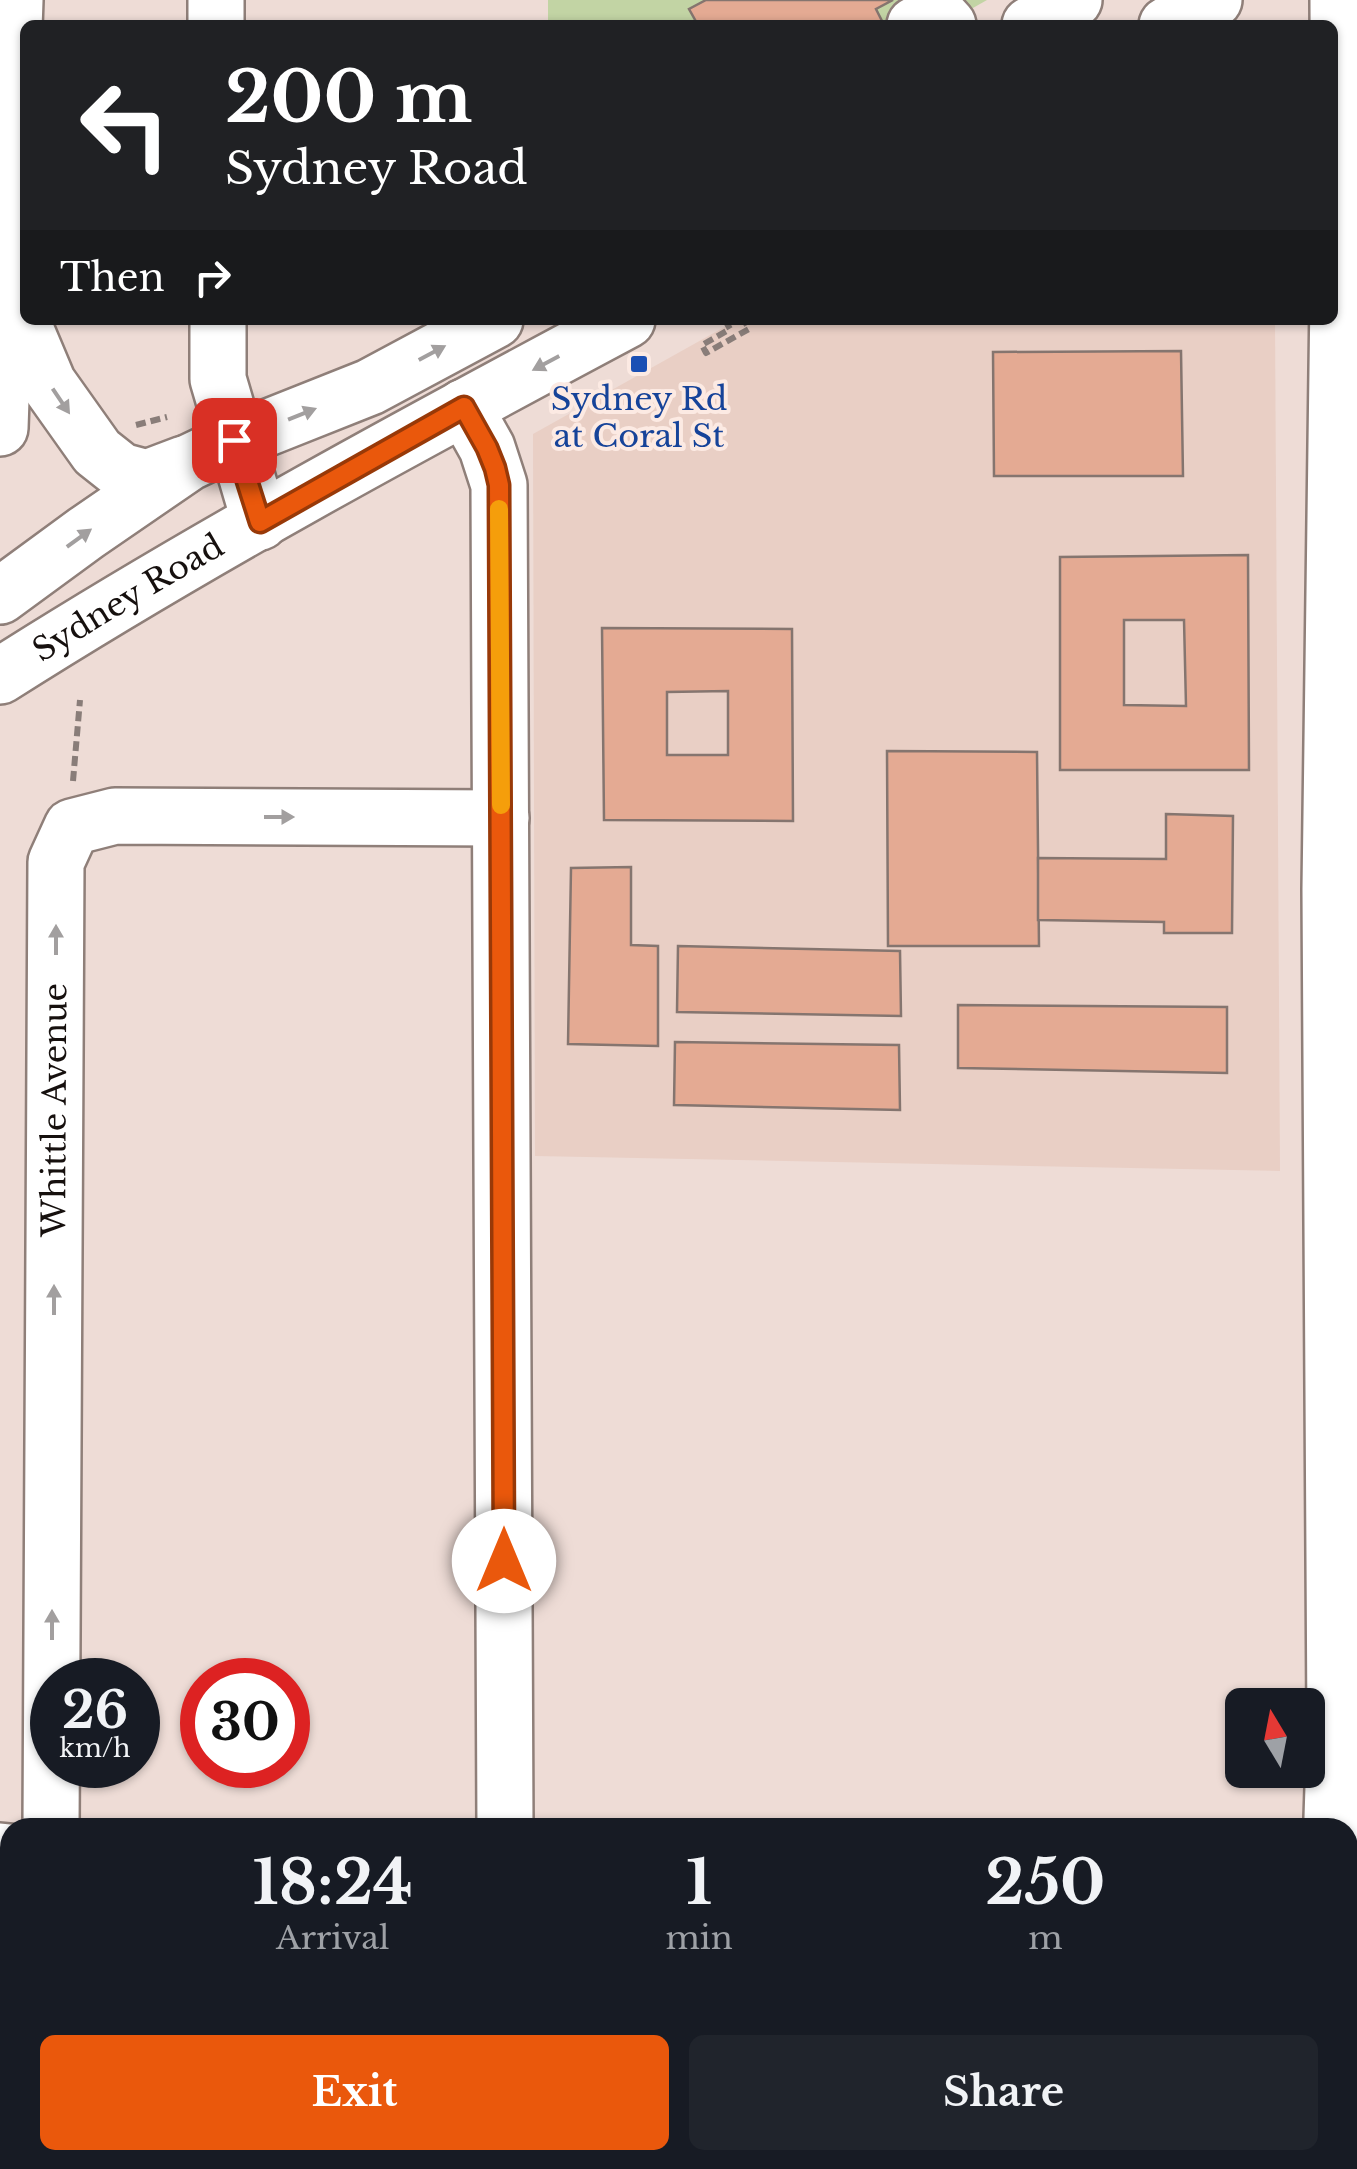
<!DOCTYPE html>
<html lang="en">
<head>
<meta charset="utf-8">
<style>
	body { margin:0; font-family:"Libre Baskerville",serif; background:#20242c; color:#f1f3f6; height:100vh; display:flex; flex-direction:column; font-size:38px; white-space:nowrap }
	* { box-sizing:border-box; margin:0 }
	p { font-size:32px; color:#9ea1a6 }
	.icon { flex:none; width:55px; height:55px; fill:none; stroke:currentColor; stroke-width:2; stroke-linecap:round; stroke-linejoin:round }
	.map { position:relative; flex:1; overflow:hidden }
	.drawer { position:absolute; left:0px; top:1818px; width:1358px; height:352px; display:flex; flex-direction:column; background:#171b24; border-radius:30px 30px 0 0; box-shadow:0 2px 8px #0004 }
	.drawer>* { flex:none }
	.top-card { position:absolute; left:20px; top:20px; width:1318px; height:305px; border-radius:15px; box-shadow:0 2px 8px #0004; background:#202124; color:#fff; overflow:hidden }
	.needle { width:65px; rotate:350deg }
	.buttons { position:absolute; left:1225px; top:1688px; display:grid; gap:20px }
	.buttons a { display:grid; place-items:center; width:100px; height:100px; border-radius:15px; background:#171b24; box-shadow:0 2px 8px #0004; font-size:50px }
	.speed { position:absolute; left:30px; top:1658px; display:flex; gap:20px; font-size:50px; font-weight:700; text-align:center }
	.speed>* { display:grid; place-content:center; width:130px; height:130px; border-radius:50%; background:#171b24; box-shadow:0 2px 8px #0004; line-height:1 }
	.speed small { font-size:25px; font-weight:400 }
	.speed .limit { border:15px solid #d22; background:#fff; color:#111 }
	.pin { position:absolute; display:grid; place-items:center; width:85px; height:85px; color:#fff; margin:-42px; border-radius:20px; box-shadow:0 5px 15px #0006 }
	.me { position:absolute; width:110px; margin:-55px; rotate:0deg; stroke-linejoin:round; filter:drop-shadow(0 0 8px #0008) }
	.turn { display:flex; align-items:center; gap:35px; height:210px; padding:0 40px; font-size:45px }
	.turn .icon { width:130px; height:130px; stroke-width:2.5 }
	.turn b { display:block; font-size:70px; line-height:85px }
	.then { display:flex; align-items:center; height:95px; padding:0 40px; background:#0003; gap:20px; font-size:38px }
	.eta { display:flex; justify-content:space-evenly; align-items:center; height:170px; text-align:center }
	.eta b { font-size:60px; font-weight:700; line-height:70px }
	.cta { display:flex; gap:20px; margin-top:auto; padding:20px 40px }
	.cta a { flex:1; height:115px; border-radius:15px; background:#ea580c; color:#fff; font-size:40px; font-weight:700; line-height:115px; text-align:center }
	.cta a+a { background:#20242c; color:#f1f3f6 }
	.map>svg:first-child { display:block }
	.built { fill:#e9cfc5 }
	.green { fill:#c2d4a4 }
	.building { fill:#e4aa93; stroke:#85756f; stroke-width:2.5; fill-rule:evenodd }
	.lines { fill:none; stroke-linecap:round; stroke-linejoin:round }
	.minor-casing { stroke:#8f7f79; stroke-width:60 }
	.major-casing { stroke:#8f7f79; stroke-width:60 }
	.highway-casing { stroke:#8f7f79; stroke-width:60 }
	.path { stroke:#897d79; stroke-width:6; stroke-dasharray:10 5; stroke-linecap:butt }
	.minor { stroke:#fff; stroke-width:55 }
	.major { stroke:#fff; stroke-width:55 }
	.highway { stroke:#fff; stroke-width:55 }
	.oneway { fill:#a29f9f }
	.route-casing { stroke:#983908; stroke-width:25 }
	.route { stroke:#ea580c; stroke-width:18 }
	.slow { stroke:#f59e0b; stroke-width:18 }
	.transit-dot { fill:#1a4fb4; stroke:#fceae3; stroke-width:4 }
	.labels { text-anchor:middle; stroke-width:8; stroke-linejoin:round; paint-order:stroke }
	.transit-label { font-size:32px; fill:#164399; stroke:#fceae3 }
	.street-label { font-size:32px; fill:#16100e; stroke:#fceae3 }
</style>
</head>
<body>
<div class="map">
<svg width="1357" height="2169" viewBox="0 0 1357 2169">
	<rect width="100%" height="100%" fill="#eedcd6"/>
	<polygon class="built" points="737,320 1275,320 1280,1171 535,1156 533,434"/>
	<polygon class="green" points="548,0 987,0 943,25 548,25"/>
	<g class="building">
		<polygon points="706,0 893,0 876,9 882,21 875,25 698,25 689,9"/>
		<polygon points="1181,351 1183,476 994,476 993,352"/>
		<path d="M1248 555 1249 770H1060V557ZM1124 620H1184L1186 706 1124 705Z"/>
		<path d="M602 628 792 629 793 821 604 820ZM728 691V755H667V692Z"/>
		<polygon points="887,751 1037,752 1039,946 888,946"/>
		<polygon points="1166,814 1233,816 1232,933 1164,933 1164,922 1038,920 1038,858 1166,859"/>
		<polygon points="631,867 631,945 658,946 658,1046 568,1044 571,868"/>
		<polygon points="678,946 900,951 901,1016 677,1012"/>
		<polygon points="958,1005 1227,1007 1227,1073 958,1068"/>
		<polygon points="675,1042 899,1045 900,1110 674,1105"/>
	</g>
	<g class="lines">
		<defs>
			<g id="minor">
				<polyline points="216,0 216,25"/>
				<polyline points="915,25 939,15 948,25"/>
				<polyline points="218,320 218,379 260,522"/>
				<polyline points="464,407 487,448 499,485 505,1828"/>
				<polyline points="1332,1818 1335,1725 1330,889 1339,222 1338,0"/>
				<path id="s1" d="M51 1828 56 862 72 827 115 816 501 818"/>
				<polyline points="0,1851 10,1852"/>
				<polyline points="1348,1871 1357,1856"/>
				<polyline points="0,1962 10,1897"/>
				<polyline points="0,2099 10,2150"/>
				<polyline points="551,2160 554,2169"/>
				<polyline points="1342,2160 1343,2169"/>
			</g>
			<g id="major">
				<polyline points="1030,25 1074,0"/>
				<polyline points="1167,25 1214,0"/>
				<polyline points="5,281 48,383 97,452 121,471 147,478 184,464"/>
				<polyline points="0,596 86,533 188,463 234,441 370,387 495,320"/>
				<path id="s2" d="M0 676C203 547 415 433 627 320"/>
			</g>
			<polyline id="highway" points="0,428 15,0"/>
		</defs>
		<use href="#minor" class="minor-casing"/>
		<use href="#major" class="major-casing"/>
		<use href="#highway" class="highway-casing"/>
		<g class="path">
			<polyline points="725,320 730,329 702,345 706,353 749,329 744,320"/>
			<polyline points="136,425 167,417"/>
			<polyline points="73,781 80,700"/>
		</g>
		<use href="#minor" class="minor"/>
		<use href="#major" class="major"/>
		<use href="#highway" class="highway"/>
	</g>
	<defs><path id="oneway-solid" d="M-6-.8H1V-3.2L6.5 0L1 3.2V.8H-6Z" transform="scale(2.5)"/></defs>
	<g class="oneway">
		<use href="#oneway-solid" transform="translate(432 353) rotate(-28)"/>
		<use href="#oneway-solid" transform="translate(546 363) rotate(152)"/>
		<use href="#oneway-solid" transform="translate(61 401) rotate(56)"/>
		<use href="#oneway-solid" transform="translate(302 414) rotate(-22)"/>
		<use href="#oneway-solid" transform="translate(79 538) rotate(-36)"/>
		<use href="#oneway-solid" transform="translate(279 817)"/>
		<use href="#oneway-solid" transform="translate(56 940) rotate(-90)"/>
		<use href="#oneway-solid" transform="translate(54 1300) rotate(-90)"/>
		<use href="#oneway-solid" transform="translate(52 1625) rotate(-90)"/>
	</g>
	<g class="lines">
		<defs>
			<polyline id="route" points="234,440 260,522 464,407 487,448 495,468 499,485 504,1561"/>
		</defs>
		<use href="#route" class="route-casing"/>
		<use href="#route" class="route"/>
		<polyline class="slow" points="499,509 501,805"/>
	</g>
	<rect class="transit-dot" x="629" y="354" width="20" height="20" rx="5"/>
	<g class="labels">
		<g class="transit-label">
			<text x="639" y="410">Sydney Rd<tspan x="639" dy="37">at Coral St</tspan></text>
		</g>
		<g class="street-label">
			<text dy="11" stroke="none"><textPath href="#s2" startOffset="150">Sydney Road</textPath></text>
			<text dy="11" stroke="none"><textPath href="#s1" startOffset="718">Whittle Avenue</textPath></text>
		</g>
	</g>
</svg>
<div class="buttons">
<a><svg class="needle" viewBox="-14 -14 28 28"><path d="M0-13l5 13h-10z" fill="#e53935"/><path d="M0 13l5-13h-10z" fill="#9ea1a6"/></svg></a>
</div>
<div class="speed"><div>26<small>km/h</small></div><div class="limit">30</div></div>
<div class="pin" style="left:234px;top:440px;background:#d93025"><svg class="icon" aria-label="arrive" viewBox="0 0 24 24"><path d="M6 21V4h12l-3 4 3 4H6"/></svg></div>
<svg class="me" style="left:504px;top:1561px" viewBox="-20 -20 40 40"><circle r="19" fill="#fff"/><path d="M0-13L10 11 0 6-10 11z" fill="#ea580c"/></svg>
<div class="top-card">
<div class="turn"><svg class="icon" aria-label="left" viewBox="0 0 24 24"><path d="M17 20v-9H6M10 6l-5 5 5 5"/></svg><div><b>200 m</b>Sydney Road</div></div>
<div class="then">Then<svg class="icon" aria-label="right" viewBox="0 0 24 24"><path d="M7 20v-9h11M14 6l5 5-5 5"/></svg></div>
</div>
<section class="drawer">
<div class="eta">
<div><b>18:24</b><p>Arrival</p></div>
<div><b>1</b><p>min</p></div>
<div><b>250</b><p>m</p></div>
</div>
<div class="cta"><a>Exit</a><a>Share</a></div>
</section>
</div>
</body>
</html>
